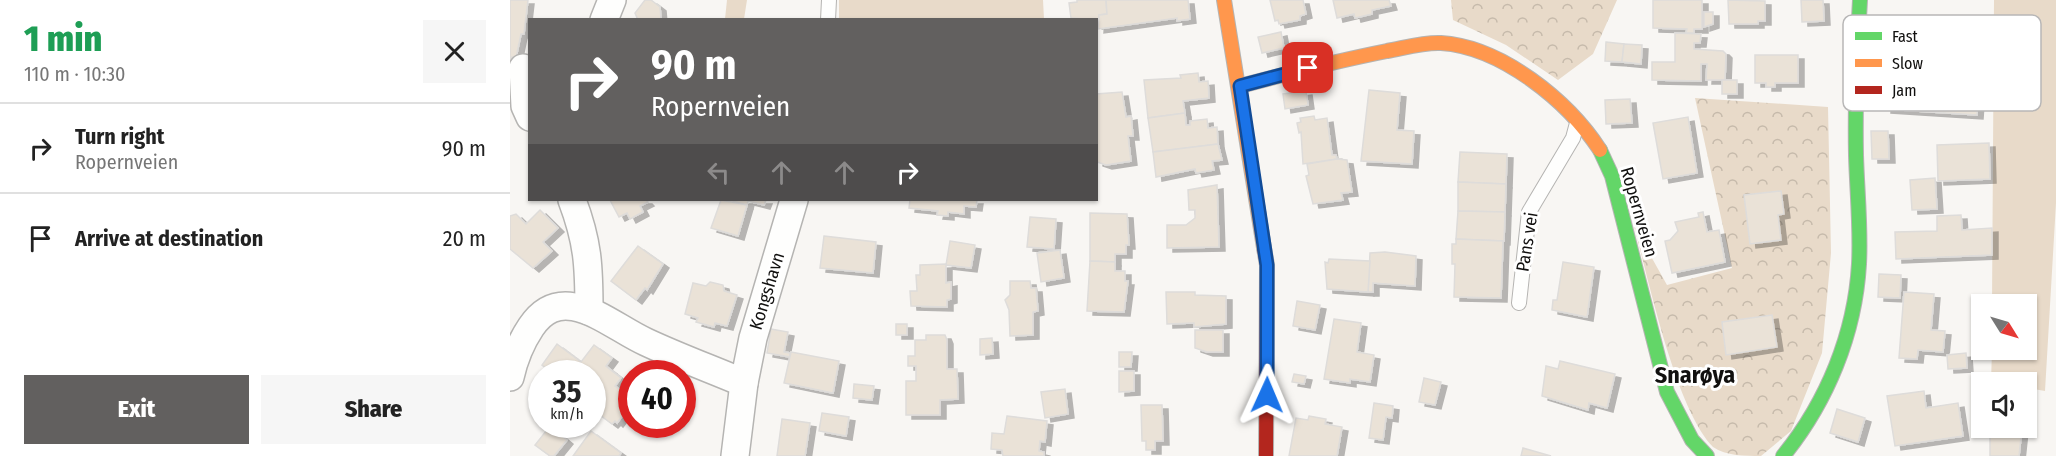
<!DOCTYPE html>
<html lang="en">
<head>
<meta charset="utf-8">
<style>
	body { margin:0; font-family:"Fira Sans Condensed",sans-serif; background:#f6f6f6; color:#222; height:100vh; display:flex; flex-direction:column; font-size:22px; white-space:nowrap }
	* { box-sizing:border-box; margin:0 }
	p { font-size:20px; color:#767676 }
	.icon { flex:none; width:33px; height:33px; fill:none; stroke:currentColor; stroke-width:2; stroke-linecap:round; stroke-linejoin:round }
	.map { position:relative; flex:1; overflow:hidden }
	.sheet { display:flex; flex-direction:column; background:#fff; width:510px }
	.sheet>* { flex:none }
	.banner { position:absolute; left:18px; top:18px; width:570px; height:183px; border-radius:0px; box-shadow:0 2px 4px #0004; background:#62605f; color:#fff; overflow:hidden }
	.needle { width:39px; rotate:127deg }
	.buttons { position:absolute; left:1461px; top:294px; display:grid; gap:12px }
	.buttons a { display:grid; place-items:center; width:66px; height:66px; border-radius:0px; background:#fff; box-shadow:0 2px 4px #0004; font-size:30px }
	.speed { position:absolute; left:18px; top:360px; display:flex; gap:12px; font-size:30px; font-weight:700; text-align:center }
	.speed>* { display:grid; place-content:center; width:78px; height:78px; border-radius:50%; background:#fff; box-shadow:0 2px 4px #0004; line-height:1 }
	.speed small { font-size:15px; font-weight:400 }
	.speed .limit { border:9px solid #d22; background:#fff; color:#111 }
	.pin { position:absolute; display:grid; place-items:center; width:51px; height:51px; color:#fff; margin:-26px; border-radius:12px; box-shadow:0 3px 9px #0006 }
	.me { position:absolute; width:66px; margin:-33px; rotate:1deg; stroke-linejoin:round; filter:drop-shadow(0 0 4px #0008) }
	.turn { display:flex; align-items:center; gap:21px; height:126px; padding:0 24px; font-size:27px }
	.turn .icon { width:78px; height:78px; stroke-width:2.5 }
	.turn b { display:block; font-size:42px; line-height:51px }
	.lanes { display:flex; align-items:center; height:57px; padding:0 24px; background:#0003; justify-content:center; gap:30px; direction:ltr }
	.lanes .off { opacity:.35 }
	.round { display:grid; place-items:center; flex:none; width:63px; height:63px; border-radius:0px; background:#f6f6f6 }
	.head { display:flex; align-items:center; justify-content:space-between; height:102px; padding:0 24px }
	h1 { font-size:36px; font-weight:800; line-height:45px; color:#1e9e55 }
	.primary-button { display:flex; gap:12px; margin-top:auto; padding:12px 24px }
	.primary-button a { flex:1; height:69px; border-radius:0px; background:#62605f; color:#fff; font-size:24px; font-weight:800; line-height:69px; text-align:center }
	.primary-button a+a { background:#f6f6f6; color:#222 }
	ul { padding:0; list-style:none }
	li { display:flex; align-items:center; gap:18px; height:90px; padding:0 24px; border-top:2px solid #e0e0e0 }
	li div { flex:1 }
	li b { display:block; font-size:22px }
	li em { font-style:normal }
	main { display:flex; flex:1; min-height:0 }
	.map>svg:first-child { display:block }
	.green { fill:#e8dac9 }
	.forest { fill:url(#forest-crowns) }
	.building { fill:#eae2d7; stroke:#dedcda; stroke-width:1.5; filter:url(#shadow) }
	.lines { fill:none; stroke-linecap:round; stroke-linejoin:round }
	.lane-casing { stroke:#b5b4b2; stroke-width:16 }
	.street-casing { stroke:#b5b4b2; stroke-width:30 }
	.fast-casing { stroke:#b5b4b2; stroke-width:16 }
	.slow-casing { stroke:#b5b4b2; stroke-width:16 }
	.jam-casing { stroke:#b5b4b2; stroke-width:16 }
	.lane { stroke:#fefefd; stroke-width:14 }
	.street { stroke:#fefefd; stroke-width:27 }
	.fast { stroke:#63d668; stroke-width:14 }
	.slow { stroke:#ff974d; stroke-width:14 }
	.jam { stroke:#b3261e; stroke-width:14 }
	.route-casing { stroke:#114b97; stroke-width:15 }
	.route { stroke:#1a73e8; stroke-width:10 }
	.labels { text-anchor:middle; stroke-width:6; stroke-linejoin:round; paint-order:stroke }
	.street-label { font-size:18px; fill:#11100f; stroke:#fff }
	.district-label { font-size:24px; font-weight:bold; fill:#11100f; stroke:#fff }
	.key { fill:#fff; stroke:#b8b7b7; stroke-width:1.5 }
	.key-label { font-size:16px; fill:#11100f }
</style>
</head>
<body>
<main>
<section class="sheet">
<div class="head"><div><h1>1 min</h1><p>110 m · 10:30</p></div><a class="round"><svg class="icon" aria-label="close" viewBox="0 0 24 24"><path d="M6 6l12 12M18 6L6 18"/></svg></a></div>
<ul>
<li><svg class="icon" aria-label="right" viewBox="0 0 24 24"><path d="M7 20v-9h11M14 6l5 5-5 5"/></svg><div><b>Turn right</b><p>Ropernveien</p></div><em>90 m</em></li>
<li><svg class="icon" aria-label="arrive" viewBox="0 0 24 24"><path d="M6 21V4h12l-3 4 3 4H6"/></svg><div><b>Arrive at destination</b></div><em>20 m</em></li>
</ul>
<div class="primary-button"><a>Exit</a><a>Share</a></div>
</section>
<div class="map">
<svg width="1546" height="456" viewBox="0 0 1546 456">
	<defs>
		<pattern id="forest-crowns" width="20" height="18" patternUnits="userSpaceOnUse" patternTransform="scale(1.5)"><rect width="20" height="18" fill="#e8dac9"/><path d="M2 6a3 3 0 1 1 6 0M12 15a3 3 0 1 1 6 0" fill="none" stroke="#c6baab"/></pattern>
		<filter id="shadow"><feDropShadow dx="6" dy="4" stdDeviation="0" flood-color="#0004"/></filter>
	</defs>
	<rect width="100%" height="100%" fill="#f8f6f3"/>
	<g class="green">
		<polygon points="217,0 237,0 234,19 215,19"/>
		<polygon points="329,0 533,0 534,19 329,19"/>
		<polygon points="1484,0 1546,0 1546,203 1535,391 1517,388 1516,382 1481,382 1482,350 1516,350 1516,304 1482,304"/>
	</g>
	<g class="forest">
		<polygon points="941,0 1107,0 1083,54 1048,80 996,45 943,20"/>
		<path d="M1185 98 1318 107 1321 253 1312 353 1281 431 1251 456C1235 456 1216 456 1203 447 1165 407 1139 281 1124 226L1157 285 1222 268Z"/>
	</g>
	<g class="building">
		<polygon points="0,0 18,0 14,34 11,34 6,58 2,57 0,67"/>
		<polygon points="135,0 141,0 150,7 151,19 128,20 125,13"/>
		<polygon points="567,0 596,0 597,14 589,15 590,24 586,25 586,20 561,18 559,3 567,2"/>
		<polygon points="596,0 678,0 680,19 667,21 667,18 588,29 589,15 597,14"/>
		<polygon points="760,0 793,0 796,14 790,16 790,20 769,24 768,20 765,21"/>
		<polygon points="823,0 879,0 881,6 862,10 862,14 845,18 844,14 827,18"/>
		<polygon points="1143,0 1192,0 1192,29 1184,29 1184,33 1176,33 1177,29 1143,28"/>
		<polygon points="1218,0 1255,1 1255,21 1248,21 1248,24 1219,24"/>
		<polygon points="1291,0 1313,0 1314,21 1292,22"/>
		<polygon points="1194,12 1203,12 1203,24 1194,27"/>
		<polygon points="771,32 774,48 752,53 748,37"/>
		<polygon points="1165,33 1191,34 1190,43 1184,43 1184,49 1213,51 1216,54 1215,80 1196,80 1197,64 1191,64 1191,81 1142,80 1142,62 1165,62"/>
		<polygon points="1096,42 1114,44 1112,62 1095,61"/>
		<polygon points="1114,44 1132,45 1131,64 1112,62"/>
		<polygon points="1245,55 1288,55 1288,83 1265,83 1265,87 1256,87 1256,83 1245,83"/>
		<polygon points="1427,58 1456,60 1455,84 1469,86 1467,115 1375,109 1377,83 1425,86"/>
		<polygon points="688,73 689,82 698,81 699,98 673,101 675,113 638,118 634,80 671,78 670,75"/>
		<rect x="1212" y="80" width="15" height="14"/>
		<polygon points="859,90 890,93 887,130 904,131 902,164 851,161"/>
		<polygon points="796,91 798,105 775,109 773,94"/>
		<polygon points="612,92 616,117 621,116 623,136 618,136 621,161 596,165 587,162 586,94"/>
		<polygon points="1120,99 1122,123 1096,124 1095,100"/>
		<polygon points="675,113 676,125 680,125 680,121 697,119 698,128 707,127 708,144 643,152 638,118"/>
		<polygon points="804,116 805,120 817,118 822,155 826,155 827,159 793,164 791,132 789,133 787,123 791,122 790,118"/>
		<polygon points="1178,117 1187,173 1153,179 1143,123"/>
		<polygon points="1361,131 1378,131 1379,159 1362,159"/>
		<polygon points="1479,143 1480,179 1428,181 1427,145"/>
		<polygon points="708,144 712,160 702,161 704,170 686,173 685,169 646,177 643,152"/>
		<polygon points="950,152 997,154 996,184 948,182"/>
		<polygon points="827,159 837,160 842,192 831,193 833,200 803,204 796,176 799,175 797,164"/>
		<polygon points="1425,178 1427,209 1402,210 1400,180"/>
		<polygon points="948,182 996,184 995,212 948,211"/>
		<polygon points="707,185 709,247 657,248 657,225 676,225 685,218 685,210 679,210 678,190"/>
		<polygon points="1271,191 1274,214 1268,215 1271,240 1240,244 1234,195"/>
		<polygon points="100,200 136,200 138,202 130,206 133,212 120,219 117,213 109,217"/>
		<polygon points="211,200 237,205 228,236 201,228"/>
		<polygon points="219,200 256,200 254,205 238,201 237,205"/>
		<polygon points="400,200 467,200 466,207 454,206 454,214 438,212 438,216 427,215 428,211 399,208"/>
		<polygon points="30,210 48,228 33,242 42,251 23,268 0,249 0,216 6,214 16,224"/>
		<polygon points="948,211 995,212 994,241 946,239"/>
		<polygon points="1193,212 1197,232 1209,230 1215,262 1162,273 1155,241 1160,240 1168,231 1165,222 1189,217 1188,213"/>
		<polygon points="580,213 617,214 619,245 616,245 616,254 605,254 605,262 580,261"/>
		<polygon points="1451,215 1452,230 1482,228 1482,255 1386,259 1385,232 1427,231 1427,216"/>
		<polygon points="520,217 546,219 544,249 517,247"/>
		<polygon points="314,236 366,242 363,273 310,268"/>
		<polygon points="946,239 993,241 991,298 944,297 945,264 942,264 942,244 946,244"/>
		<polygon points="440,241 465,245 461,268 436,265"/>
		<polygon points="128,246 153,264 137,290 135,288 126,300 101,281"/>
		<polygon points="550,250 554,278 531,282 527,253"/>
		<polygon points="875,252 906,256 905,286 863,283 863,292 858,292 860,253"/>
		<polygon points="819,259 860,261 858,292 817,289 815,262 818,263"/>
		<polygon points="580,261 605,262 605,271 615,271 615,281 618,281 614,312 577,311"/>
		<polygon points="1053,262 1084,267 1077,317 1042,310 1043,300 1047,300"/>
		<polygon points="436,264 436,283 441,282 441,299 437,300 437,307 401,306 400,291 407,291 406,275 410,275 410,265"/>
		<polygon points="1369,274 1391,275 1390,298 1368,297"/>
		<polygon points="500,281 520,281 521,288 526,288 528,311 523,312 523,335 500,336 499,310 495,300 500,295"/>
		<polygon points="200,282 213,285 214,291 227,295 217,326 205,323 204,327 186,322 188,318 175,314 183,283 196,286"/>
		<polygon points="656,292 685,292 685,295 716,296 716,324 684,327 684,323 657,324"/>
		<polygon points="1394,292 1424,294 1421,330 1435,331 1433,352 1408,350 1407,359 1389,358"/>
		<polygon points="787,301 810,305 805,330 783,326"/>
		<polygon points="1262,315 1267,347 1216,355 1212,322"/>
		<polygon points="824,319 851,323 847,352 864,355 860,382 840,379 840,383 814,379"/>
		<rect x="386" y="324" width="11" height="11"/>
		<polygon points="261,329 278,332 274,352 280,353 280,357 257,353"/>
		<polygon points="685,330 713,330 713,352 697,352 685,348"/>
		<polygon points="416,335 435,335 437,340 437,369 447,369 448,399 430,400 430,415 396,415 396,381 406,381 406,366 398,366 398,356 405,356 405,340 416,340"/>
		<polygon points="482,338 483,354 470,355 470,339"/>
		<polygon points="47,344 71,362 84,345 102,358 96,366 111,378 105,386 122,398 122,403 107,423 105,421 102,424 82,409 82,374 43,374 32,365"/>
		<polygon points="281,352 329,361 323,393 274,383"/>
		<polygon points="609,352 622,352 621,367 609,367"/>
		<polygon points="1456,353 1457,368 1438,369 1437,355"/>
		<polygon points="1050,361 1105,374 1097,408 1079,403 1078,410 1032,396 1036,366 1048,369"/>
		<polygon points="609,371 624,371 624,391 609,392"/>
		<polygon points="784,374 796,376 794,384 782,382"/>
		<polygon points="914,378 931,382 925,405 909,402"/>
		<polygon points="344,384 364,386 362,400 343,398"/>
		<polygon points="555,389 558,414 535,418 531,392"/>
		<polygon points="1414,391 1416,408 1448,403 1453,436 1385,446 1377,396"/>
		<polygon points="864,403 883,406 882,418 876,417 873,440 859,438"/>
		<polygon points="631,405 652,405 653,441 645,441 645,450 636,450 636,441 632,441"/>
		<polygon points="1327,409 1355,418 1348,442 1320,433"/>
		<polygon points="312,413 339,417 336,436 309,431"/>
		<polygon points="497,416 537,421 535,442 530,441 529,451 534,452 534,456 493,456 492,450 481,449 482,433 494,434"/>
		<polygon points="799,416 816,419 815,424 832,427 827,456 779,456 786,418 798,420"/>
		<polygon points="272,419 300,423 295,456 267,456"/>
		<polygon points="40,426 57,440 44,456 40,456 25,445"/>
		<polygon points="1480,428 1512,428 1509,456 1480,456"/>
		<polygon points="81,431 111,453 109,456 63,456"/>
		<polygon points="1013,448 1041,456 1011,456"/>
	</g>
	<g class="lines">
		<defs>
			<g id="lane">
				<polyline points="318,20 319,0"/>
				<polyline points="1009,303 1019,212 1063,138 1067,123"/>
			</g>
			<g id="street">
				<polyline points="94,20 102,0"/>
				<polyline points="13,68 15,106 20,117"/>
				<path d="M62 200C78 242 79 266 79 311"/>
				<path d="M0 377C4 359 11 342 21 327 53 279 100 326 136 342 168 357 201 369 234 383"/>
				<polyline points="225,456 234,383 243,338 284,200"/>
			</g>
			<g id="fast">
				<polyline points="1090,150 1102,176 1157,392 1182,440 1197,456"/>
				<path d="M1273 456C1317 402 1345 334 1349 264 1351 228 1347 191 1346 155 1345 103 1347 52 1350 0"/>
			</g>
			<g id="slow">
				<polyline points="714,0 754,248"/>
				<path d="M730 86C779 73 827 61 877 51 894 48 914 42 931 43 992 47 1058 101 1090 150"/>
			</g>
			<polyline id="jam" points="754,248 757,265 756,456"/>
		</defs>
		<use href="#lane" class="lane-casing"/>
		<use href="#street" class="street-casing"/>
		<use href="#fast" class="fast-casing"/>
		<use href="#slow" class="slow-casing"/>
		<use href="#jam" class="jam-casing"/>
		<use href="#lane" class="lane"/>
		<use href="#street" class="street"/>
		<use href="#fast" class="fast"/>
		<use href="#slow" class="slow"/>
		<use href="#jam" class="jam"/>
	</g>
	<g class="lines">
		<defs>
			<polyline id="route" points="757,395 757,265 730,86 798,68"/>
		</defs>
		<use href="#route" class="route-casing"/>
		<use href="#route" class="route"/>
	</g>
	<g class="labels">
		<g class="street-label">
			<text transform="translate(1129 212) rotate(74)" y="6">Ropernveien</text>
			<text transform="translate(1017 242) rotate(-81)" y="6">Pans vei</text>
			<text transform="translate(257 291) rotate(-73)" y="6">Kongshavn</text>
		</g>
		<g class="district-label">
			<text x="1185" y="383">Snarøya</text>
		</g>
	</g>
	<rect x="1333" y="15" width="198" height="96" rx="9" class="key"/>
	<rect x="1345" y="32" width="27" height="8" fill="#63d668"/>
	<rect x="1345" y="59" width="27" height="8" fill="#ff974d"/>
	<rect x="1345" y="86" width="27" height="8" fill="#b3261e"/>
	<g class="key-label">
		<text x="1382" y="42">Fast</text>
		<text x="1382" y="69">Slow</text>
		<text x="1382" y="96">Jam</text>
	</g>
</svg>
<div class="buttons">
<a><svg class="needle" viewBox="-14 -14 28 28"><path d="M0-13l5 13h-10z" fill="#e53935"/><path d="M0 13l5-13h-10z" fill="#767676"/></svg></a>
<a><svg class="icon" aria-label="sound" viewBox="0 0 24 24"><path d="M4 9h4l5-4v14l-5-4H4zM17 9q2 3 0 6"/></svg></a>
</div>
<div class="speed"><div>35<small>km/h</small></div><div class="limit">40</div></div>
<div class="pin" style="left:798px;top:68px;background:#d93025"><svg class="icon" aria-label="arrive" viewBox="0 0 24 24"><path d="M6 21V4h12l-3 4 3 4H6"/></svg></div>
<svg class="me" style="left:757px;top:395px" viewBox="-20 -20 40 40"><path d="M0-17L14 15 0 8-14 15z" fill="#1a73e8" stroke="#fff" stroke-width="4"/></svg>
<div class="banner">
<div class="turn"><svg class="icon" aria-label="right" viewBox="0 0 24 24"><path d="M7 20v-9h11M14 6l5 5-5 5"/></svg><div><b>90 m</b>Ropernveien</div></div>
<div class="lanes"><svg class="icon off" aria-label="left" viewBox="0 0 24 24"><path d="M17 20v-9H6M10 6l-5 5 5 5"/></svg><svg class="icon off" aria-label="ahead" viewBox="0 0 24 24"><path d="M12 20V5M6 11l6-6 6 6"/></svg><svg class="icon off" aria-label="ahead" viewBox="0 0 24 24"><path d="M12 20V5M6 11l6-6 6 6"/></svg><svg class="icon" aria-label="right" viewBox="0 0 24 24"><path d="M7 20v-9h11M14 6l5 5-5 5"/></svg></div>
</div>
</div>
</main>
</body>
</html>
